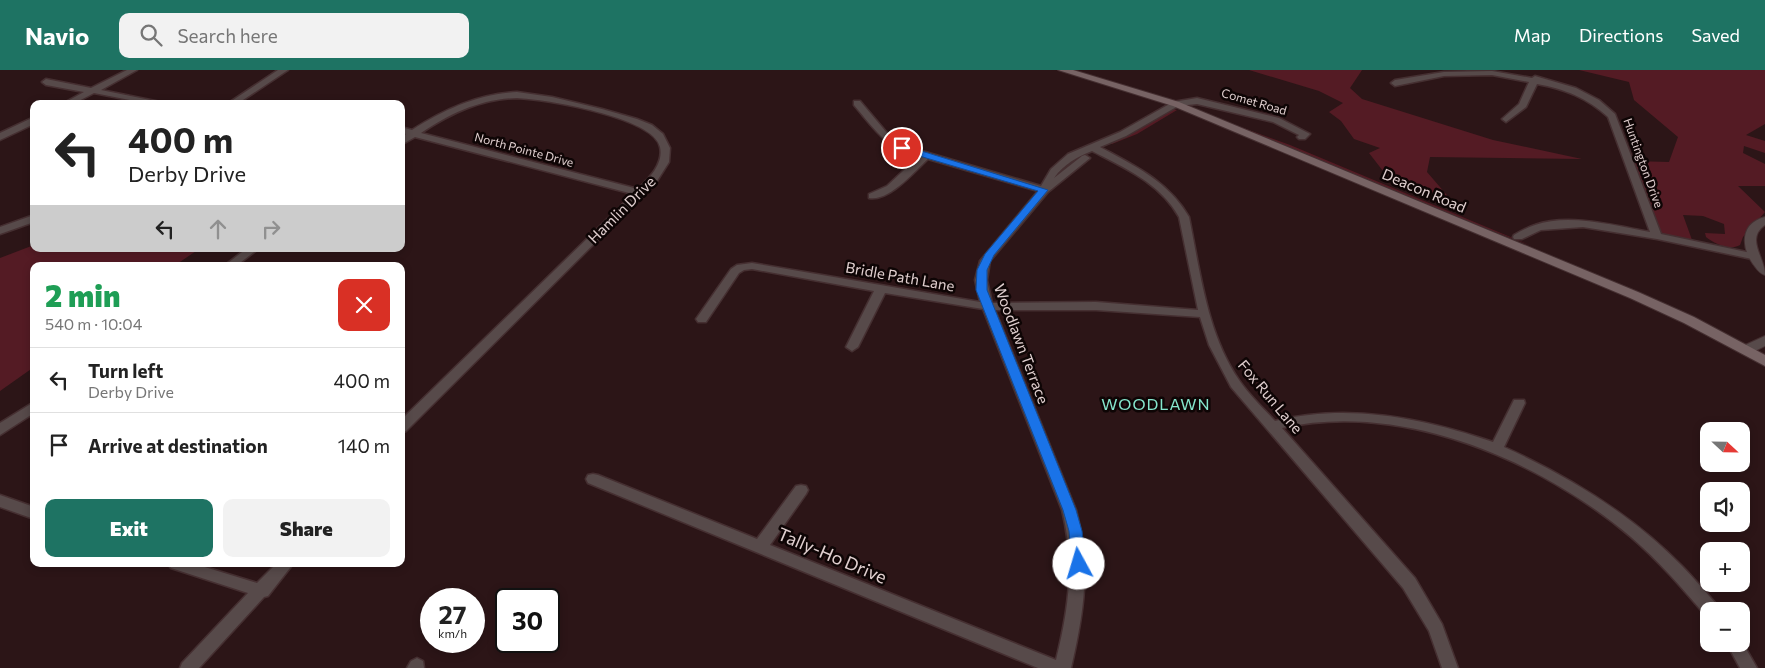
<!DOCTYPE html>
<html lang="en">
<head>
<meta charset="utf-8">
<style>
	body { margin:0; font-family:Commissioner,sans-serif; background:#f2f2f2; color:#222; height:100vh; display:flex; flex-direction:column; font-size:19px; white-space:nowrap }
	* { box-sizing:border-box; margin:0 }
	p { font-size:16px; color:#767676 }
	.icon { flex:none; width:28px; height:28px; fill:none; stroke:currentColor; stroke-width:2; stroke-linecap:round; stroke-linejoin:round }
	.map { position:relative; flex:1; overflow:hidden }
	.drawer { position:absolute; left:30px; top:192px; width:375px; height:305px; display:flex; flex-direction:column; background:#fff; border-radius:10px; box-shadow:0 2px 8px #0003 }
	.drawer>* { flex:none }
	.hud { position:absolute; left:30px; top:30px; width:375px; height:152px; border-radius:10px; box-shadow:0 2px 8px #0003; background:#fff; color:#222; overflow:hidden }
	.needle { width:32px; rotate:112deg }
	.fabs { position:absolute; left:1700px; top:352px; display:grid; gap:10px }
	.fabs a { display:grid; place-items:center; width:50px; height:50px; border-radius:10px; background:#fff; box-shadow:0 2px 8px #0003; font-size:25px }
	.speed { position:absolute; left:420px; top:518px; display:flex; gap:10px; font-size:25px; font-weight:700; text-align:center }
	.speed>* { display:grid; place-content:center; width:65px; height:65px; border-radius:50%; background:#fff; box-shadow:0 2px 8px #0003; line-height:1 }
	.speed small { font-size:12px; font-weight:400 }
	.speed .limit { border:2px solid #111; border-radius:8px; background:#fff; color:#111 }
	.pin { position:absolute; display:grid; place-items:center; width:42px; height:42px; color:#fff; margin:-21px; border:2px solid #fff; border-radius:50%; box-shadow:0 1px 5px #0007 }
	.me { position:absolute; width:55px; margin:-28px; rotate:354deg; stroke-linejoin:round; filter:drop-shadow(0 0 4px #0008) }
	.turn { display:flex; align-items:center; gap:18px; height:105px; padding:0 15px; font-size:22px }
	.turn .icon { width:65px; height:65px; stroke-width:2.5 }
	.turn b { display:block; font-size:35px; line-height:42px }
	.lanes { display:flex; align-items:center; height:48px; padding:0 15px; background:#0003; justify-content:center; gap:25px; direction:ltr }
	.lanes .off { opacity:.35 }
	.round { display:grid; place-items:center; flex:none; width:52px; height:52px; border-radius:10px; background:#f2f2f2 }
	.head { display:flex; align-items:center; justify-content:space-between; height:85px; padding:0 15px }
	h1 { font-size:30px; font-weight:800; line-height:38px; color:#1e9e55 }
	.primary-button { display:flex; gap:10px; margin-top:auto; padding:10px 15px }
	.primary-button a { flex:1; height:58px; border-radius:10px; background:#1e7363; color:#fff; font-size:20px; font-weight:800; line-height:58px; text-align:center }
	.primary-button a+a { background:#f2f2f2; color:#222 }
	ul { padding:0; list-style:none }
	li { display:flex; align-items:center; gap:15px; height:65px; padding:0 15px; border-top:1px solid #e0e0e0 }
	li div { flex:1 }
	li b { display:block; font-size:19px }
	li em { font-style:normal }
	header { display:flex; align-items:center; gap:30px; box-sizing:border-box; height:70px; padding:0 25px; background:#1e7363; color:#fff }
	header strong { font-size:24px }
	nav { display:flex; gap:28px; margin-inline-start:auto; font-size:18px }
	.search { width:350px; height:45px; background:#f2f2f2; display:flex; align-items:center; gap:12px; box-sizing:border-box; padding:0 18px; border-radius:10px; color:#767676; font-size:19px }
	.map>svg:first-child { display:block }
	.green { fill:#541b24 }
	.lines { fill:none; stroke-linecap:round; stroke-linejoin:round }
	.minor-casing { stroke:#452f31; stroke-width:3 }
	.tertiary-casing { stroke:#452f31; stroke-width:2 }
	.secondary-casing { stroke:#452f31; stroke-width:2 }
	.minor { fill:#574a4a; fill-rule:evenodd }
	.tertiary { fill:#574a4a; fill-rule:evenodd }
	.secondary { fill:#776364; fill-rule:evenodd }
	.route { fill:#1a73e8; stroke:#114b97 }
	.labels { text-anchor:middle; stroke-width:5; stroke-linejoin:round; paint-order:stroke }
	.far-street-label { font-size:12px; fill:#e0cfcf; stroke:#0e0505 }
	.street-label { font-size:15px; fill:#e0cfcf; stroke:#0e0505 }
	.neighbourhood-label { font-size:16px; letter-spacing:1px; fill:#86e7cd; stroke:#0e0505 }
	.near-street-label { font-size:18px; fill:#e0cfcf; stroke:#0e0505 }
</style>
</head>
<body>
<header>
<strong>Navio</strong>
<div class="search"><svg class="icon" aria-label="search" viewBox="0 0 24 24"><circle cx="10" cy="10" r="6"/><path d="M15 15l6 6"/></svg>Search here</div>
<nav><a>Map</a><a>Directions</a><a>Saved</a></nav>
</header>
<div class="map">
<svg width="1765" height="598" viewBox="0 0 1765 598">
	<rect width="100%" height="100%" fill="#2c1517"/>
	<g class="green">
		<polygon points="1249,0 1362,0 1350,18 1362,29 1493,70 1582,89 1430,87 1427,102 1452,131 1383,101 1369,83 1380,78 1354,69 1341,51 1329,42 1343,33 1319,21"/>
		<path d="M1579 0H1765V54L1746 65 1765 71V83L1744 76 1743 83 1765 94V116H1738L1765 142 1743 167 1740 175C1729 181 1715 174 1706 167L1705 163 1725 164 1724 154 1703 146 1683 145 1692 170 1658 165 1632 93 1633 91 1669 92 1678 67 1634 30 1629 12Z"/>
		<polygon points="1173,39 1177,40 1137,64 1112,74 1109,72 1142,57"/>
		<polygon points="1222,50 1290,75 1532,176 1441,141"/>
		<polygon points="34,175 34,179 199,179 174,196 34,196 34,297 0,321 0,188"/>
	</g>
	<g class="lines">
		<defs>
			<g id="minor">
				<polygon points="127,0 137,0 101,20 170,34 150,34 94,23 73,34 62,34 84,22 46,15 42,12 46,9 91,18"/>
				<polygon points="278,0 288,0 237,34 227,34"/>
				<path d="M1492 1 1532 8 1535 6 1576 18 1599 30 1615 44 1661 164 1756 184 1757 186 1756 188 1752 189 1657 169 1583 157 1541 160 1522 169H1514L1513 167 1514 165C1521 161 1528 157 1535 155 1569 143 1616 156 1650 162L1608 47C1587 28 1565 19 1537 14L1526 37 1506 52 1502 49 1519 34 1529 12 1492 5 1444 6 1395 16 1391 13 1395 10 1444 2Z"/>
				<path d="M517 22 552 27 602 39 637 49 652 55 663 64 670 78 669 92 657 111 406 361 401 363V350L633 124 415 67 401 75V68L406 64 401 63V57L412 60C445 39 478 24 517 22ZM517 28C544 29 654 47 660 77 664 94 648 109 638 119L421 63C451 43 481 29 517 28Z"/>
				<path d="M1197 28 1279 48 1310 64 1305 69H1299L1297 67 1299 65 1273 52 1197 34 1178 36 1126 66 1100 77C1135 96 1168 111 1189 147 1200 201 1207 264 1239 310 1249 325 1263 338 1275 351 1349 333 1422 348 1493 372L1514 330H1524L1525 333 1504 377C1570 407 1631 444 1682 496 1695 509 1706 523 1718 536L1720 541H1709V547L1706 546C1682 518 1659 491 1631 467 1540 390 1402 331 1282 358L1415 508 1442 554 1458 598H1442L1429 561 1403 518 1231 317 1209 275 1200 247 1096 240H995L1076 440C1091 497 1084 542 1071 598H1038L588 413 586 409 588 405 593 404 598 405 757 469 796 416 801 415 806 416 808 420 806 424 770 475 1056 590C1069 537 1075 494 1062 440L983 239 885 223 858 277 852 281 846 277 874 221 752 199 744 200 739 203 706 252H698L696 249 731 199 737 195 752 193 980 232 975 210 980 191 1038 121 928 89C915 101 889 132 869 128V124L887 116 919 86C884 76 877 62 854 35V31H860L887 63 905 76 1041 116 1051 99 1068 84 1120 62 1173 32ZM1092 81C1125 98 1160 113 1179 147L1198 240 1096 232 992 233 987 210 990 191 1048 122 1090 88 1085 85 1082 86 1054 108C1064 94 1077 87 1092 81Z"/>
				<polygon points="34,47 34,54 0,70 0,63"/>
				<polygon points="34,145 34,152 0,164 0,157"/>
				<polygon points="246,179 258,179 236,196 224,196"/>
				<polygon points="34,332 34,343 0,365 0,353"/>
				<polygon points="0,425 34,437 34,449 0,437"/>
				<polygon points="168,494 195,494 257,513 276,494 293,494 268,526 264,527 199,598 180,598 182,593 248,523 171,498"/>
				<polygon points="1741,570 1757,598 1740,598 1727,574 1741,574"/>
				<polygon points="417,588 423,591 424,598 407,598 411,591"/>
			</g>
			<g id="tertiary">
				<path d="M1765 147V155C1745 169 1765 187 1765 205 1759 203 1757 199 1753 194 1741 177 1740 153 1765 147Z"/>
				<polygon points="1765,266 1765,276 1751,283 1741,283 1739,280 1741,277"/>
			</g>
			<polygon id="secondary" points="1058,0 1073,0 1179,32 1638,222 1694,247 1765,285 1765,296 1684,253 1630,228 1173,36"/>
		</defs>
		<use href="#minor" class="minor-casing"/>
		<use href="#tertiary" class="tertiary-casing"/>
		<use href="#secondary" class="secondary-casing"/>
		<use href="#minor" class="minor"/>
		<use href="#tertiary" class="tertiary"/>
		<use href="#secondary" class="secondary"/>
	</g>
	<polygon class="route" points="902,75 1048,120 994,185 987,200 987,220 1076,440 1082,461 1086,494 1084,498 1079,499 1074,498 1072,494 1069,461 1063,440 976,220 977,200 985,184 1038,121 899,80 898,78"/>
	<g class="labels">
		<g class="far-street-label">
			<text transform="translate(1254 32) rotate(16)" y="4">Comet Road</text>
			<text transform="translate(524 80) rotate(15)" y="4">North Pointe Drive</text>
			<text transform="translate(1643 93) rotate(70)" y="4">Huntington Drive</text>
		</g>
		<g class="street-label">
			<text transform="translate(1424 121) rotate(23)" y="5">Deacon Road</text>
			<text transform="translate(622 140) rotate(-45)" y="5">Hamlin Drive</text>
			<text transform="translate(900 207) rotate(10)" y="5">Bridle Path Lane</text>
			<text transform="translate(1021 274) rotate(69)" y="5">Woodlawn Terrace</text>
			<text transform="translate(1270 327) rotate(50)" y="5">Fox Run Lane</text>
		</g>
		<g class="neighbourhood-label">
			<text x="1156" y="340">WOODLAWN</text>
		</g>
		<g class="near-street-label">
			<text transform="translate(832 486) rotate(23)" y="6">Tally-Ho Drive</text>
		</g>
	</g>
</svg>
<div class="fabs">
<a><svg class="needle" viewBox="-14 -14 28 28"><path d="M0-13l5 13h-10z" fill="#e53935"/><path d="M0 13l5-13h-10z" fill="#767676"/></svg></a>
<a><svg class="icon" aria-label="sound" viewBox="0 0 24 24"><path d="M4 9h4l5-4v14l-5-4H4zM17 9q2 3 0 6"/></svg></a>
<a>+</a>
<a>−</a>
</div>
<div class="speed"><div>27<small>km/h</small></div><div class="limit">30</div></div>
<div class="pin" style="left:902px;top:78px;background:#d93025"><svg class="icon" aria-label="arrive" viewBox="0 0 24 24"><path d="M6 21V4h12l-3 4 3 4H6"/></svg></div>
<svg class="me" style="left:1079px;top:494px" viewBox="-20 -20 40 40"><circle r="19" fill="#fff"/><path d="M0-13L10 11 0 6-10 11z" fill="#1a73e8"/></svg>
<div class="hud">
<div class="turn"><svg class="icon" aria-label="left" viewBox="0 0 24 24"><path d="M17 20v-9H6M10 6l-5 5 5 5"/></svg><div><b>400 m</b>Derby Drive</div></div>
<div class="lanes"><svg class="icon" aria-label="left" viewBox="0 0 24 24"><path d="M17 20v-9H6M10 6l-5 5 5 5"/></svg><svg class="icon off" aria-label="ahead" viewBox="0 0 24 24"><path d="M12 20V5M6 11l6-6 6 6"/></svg><svg class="icon off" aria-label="right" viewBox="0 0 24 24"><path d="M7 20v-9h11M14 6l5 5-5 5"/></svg></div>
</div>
<section class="drawer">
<div class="head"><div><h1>2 min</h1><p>540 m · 10:04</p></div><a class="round" style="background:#d93025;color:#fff"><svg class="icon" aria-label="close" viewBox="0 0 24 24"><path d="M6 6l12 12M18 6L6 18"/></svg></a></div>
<ul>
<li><svg class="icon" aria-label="left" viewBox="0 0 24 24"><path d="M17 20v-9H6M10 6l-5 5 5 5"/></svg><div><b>Turn left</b><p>Derby Drive</p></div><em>400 m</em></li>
<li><svg class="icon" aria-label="arrive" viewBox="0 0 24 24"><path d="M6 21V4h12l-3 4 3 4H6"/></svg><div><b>Arrive at destination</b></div><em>140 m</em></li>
</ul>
<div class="primary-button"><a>Exit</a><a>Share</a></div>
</section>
</div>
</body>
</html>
